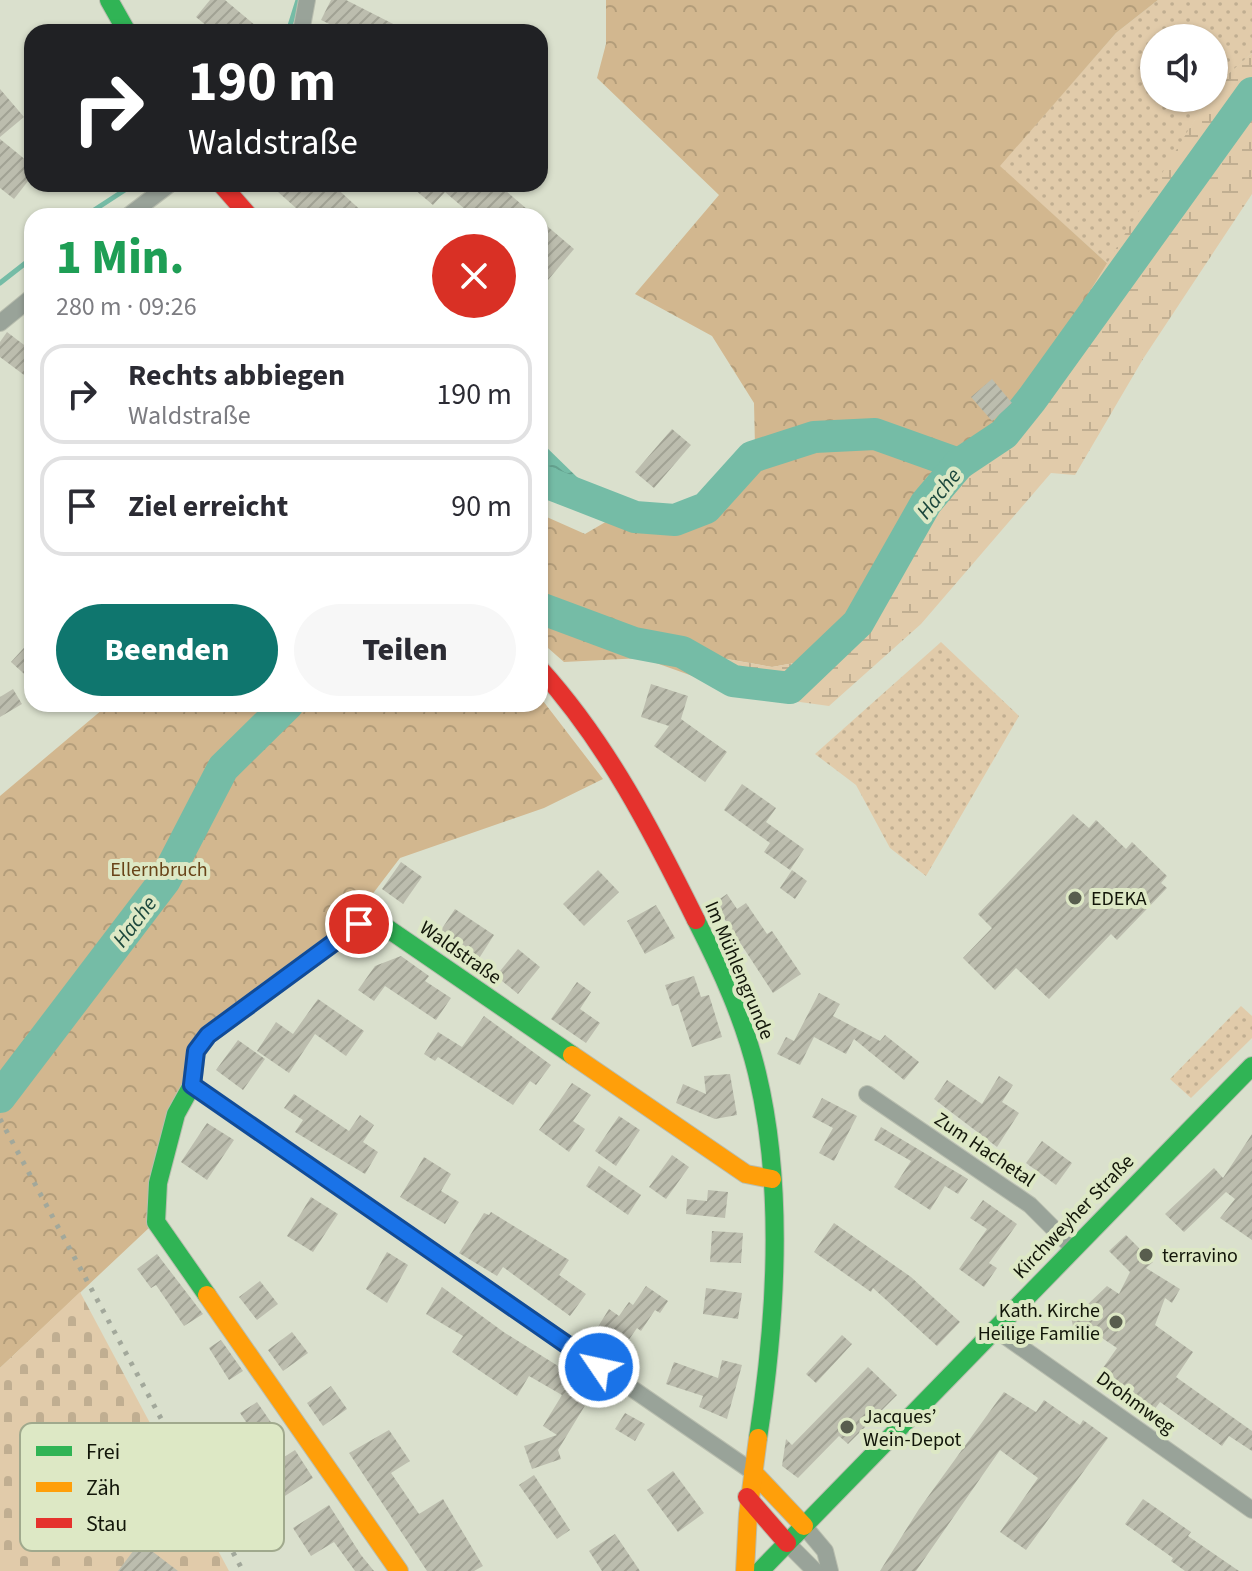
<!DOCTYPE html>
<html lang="de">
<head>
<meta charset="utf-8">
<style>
	body { margin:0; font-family:"Source Sans 3",sans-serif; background:#f7f7f7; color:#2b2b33; height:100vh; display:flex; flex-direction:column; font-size:30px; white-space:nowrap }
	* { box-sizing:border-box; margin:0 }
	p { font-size:26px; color:#7c7c81 }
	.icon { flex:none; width:44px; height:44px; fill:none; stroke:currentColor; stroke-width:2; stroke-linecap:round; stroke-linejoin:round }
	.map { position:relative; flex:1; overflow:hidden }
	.sheet { position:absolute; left:24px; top:208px; width:524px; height:504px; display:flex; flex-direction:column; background:#fff; border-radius:24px; box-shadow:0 2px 6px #0004 }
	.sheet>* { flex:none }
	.hud { position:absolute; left:24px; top:24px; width:524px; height:168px; border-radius:24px; box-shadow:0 2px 6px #0004; background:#202124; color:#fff; overflow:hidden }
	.buttons { position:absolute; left:1140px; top:24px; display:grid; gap:16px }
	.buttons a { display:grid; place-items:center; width:88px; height:88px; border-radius:50%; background:#fff; box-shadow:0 2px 6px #0004; font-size:40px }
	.pin { position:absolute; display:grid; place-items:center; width:68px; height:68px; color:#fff; margin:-34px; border:4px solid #fff; border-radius:50%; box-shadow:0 2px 8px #0007 }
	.me { position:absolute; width:88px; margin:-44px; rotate:304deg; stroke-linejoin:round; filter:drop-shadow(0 0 6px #0008) }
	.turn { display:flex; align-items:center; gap:28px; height:168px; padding:0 32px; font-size:36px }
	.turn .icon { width:104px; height:104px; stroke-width:2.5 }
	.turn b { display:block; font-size:56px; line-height:68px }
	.round { display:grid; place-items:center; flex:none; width:84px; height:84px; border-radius:42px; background:#f7f7f7 }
	.overview { display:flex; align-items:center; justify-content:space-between; height:136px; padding:0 32px }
	h1 { font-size:48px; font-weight:800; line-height:60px; color:#1e9e55 }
	.action { display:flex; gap:16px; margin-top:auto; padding:16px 32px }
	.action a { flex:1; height:92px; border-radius:48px; background:#0f766e; color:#fff; font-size:32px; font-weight:800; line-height:92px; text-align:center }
	.action a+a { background:#f7f7f7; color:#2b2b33 }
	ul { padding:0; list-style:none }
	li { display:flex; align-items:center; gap:24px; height:100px; margin:0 16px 12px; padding:0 16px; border:4px solid #e1e1e2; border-radius:24px }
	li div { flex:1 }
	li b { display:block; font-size:30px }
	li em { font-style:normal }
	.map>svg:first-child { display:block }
	.green { fill:url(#green-dots) }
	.forest { fill:url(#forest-crowns) }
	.wetland { fill:url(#wetland-marsh) }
	.cemetery { fill:url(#cemetery-stones) }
	.water { fill:url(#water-waves) }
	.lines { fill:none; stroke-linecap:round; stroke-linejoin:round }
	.stream { stroke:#75bca6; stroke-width:5 }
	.river { stroke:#75bca6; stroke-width:32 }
	.building { fill:url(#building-hatch) }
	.street-casing { stroke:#b9beaf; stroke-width:18 }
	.fast-casing { stroke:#b9beaf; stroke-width:20 }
	.slow-casing { stroke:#b9beaf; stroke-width:20 }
	.jam-casing { stroke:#b9beaf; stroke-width:20 }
	.street { stroke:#99a399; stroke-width:16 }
	.fast { stroke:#30b455; stroke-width:18 }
	.slow { stroke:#ff9f0a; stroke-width:18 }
	.jam { stroke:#e5322d; stroke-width:18 }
	.rail { stroke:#a2a89b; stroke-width:5; stroke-dasharray:4 8; stroke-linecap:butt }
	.route-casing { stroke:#114b97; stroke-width:20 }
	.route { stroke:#1a73e8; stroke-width:14 }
	.poi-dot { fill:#585d4e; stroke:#dde8c5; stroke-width:3 }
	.labels { text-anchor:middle; stroke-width:8; stroke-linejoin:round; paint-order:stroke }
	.park-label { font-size:20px; fill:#694419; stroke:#dde8c5 }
	.poi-label { font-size:20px; fill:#121609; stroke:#dde8c5; text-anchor:start }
	.street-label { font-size:20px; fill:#121609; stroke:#dde8c5 }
	.water-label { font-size:22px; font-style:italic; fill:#1c483d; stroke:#dde8c5 }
	.key { fill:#dde8c5; stroke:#a0a98d; stroke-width:2 }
	.key-label { font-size:22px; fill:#121609 }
</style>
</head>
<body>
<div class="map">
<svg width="1252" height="1571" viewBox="0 0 1252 1571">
	<defs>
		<pattern id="green-dots" width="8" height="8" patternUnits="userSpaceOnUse" patternTransform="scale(2)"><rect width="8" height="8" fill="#e1cbaa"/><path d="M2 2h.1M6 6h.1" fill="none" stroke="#c0ae91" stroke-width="1.8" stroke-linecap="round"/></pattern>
		<pattern id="forest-crowns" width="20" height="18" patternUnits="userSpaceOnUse" patternTransform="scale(2)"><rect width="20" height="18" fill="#d2b78f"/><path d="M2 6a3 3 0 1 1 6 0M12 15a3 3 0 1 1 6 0" fill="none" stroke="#b39d7a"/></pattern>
		<pattern id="wetland-marsh" width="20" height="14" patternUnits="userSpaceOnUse" patternTransform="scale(2)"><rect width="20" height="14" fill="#e1cbaa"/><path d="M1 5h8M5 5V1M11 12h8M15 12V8" fill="none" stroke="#c0ae91"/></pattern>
		<pattern id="cemetery-stones" width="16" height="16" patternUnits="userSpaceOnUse" patternTransform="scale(2)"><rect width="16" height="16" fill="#e1cbaa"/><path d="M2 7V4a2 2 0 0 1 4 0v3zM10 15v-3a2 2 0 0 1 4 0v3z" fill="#c0ae91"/></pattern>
		<pattern id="water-waves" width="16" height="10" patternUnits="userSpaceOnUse" patternTransform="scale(2)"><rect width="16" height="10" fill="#75bca6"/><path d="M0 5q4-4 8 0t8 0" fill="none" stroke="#64a18e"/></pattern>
		<pattern id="building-hatch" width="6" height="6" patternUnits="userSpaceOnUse" patternTransform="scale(2)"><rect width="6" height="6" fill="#bcbdae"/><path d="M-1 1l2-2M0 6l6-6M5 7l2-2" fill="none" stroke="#a1a294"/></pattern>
	</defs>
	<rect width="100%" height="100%" fill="#dae0cd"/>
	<g class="green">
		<polygon points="1158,0 1252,0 1252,53 1214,88 1214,38 1154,38 1154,98 1208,98 1109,265 999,166 1116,33"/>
		<polygon points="941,642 1019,716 926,876 890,848 856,785 815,754"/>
		<polygon points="1241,1006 1252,1016 1252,1038 1191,1098 1170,1079"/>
	</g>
	<g class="forest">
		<polygon points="606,0 1158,0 1116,33 1000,166 1109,265 1027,394 922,501 854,620 816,659 772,667 721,658 743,694 642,658 564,662 540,641 540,514 585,534 614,517 686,527 721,504 755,447 754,403 712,336 635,294 719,195 597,78 606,44"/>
		<polygon points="540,697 603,779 544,808 400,858 355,917 204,1033 151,1226 0,1368 0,796 109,704 540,704"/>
	</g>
	<polygon class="wetland" points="1252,53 1252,194 1143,359 1075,475 1051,473 921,624 829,706 743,694 720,658 772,667 816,659 854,620 922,501 1027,394 1208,98 1214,98 1216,85"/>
	<polygon class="cemetery" points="80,1292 229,1571 0,1571 0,1368"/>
	<polygon class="water" points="540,441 580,480 565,496 540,491"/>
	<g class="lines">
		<g class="stream">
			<polyline points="288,32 298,0"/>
			<polyline points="85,216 134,184"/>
			<polyline points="0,283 32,258"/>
		</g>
		<g class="river">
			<polyline points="540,480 635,517 675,520 706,508 752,457 814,437 875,434 959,464"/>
			<polyline points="540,608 634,643 682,652 733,681 790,688 858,623 926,503 959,464 1004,434 1032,399 1252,93"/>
			<polyline points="0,1097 165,880 223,768 288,704"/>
		</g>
	</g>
	<g class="building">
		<polygon points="210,0 225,0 263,32 214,32 196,17"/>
		<polygon points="331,0 346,0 409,32 346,32 321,20"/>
		<polygon points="0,89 24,117 0,137"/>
		<polygon points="0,139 32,165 32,176 14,199 0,188"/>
		<polygon points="269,184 332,184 367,216 305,216"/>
		<polygon points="408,184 498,184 535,216 473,216 445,192 433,205"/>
		<polygon points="540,220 574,249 548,280 540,273"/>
		<polygon points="7,332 32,351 32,381 0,357 0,342"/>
		<polygon points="992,379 1012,403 992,421 971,397"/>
		<polygon points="672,429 691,445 654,488 635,472"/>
		<polygon points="32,639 32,681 11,662"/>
		<polygon points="651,684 688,696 681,719 727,752 705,782 654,746 669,726 641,717"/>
		<polygon points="13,689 22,704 0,717 0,697"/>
		<polygon points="742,784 776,808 766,822 804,849 790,870 764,852 770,843 724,810"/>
		<polygon points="1073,814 1089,828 1096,820 1126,849 1132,842 1167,876 1161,883 1167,888 1117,940 1111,934 1049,999 1016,968 995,990 963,958 992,928 978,914"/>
		<polygon points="401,862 422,877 403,904 382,889"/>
		<polygon points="598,870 619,892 584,926 563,904"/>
		<polygon points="792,870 807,881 795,899 780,888"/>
		<polygon points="727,894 737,909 746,903 767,934 772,931 801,974 773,993 714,903"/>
		<polygon points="656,905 675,938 645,954 627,921"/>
		<polygon points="455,909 494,935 476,963 437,936"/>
		<polygon points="518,949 540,967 518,994 496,976"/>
		<polygon points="401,956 429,976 425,981 451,998 436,1020 385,986 374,1001 358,990 375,966"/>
		<polygon points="694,976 701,997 709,995 722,1037 692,1047 678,1004 672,1006 665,985"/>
		<polygon points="577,982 591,992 580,1009 600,1023 586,1043 551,1019"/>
		<polygon points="819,993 840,1004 833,1016 880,1041 885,1035 919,1062 904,1080 854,1039 846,1054 814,1037 800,1065 777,1054 786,1037 794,1041"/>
		<polygon points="318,999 364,1031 346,1056 315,1034 289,1073 257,1051 276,1022 293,1034"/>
		<polygon points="484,1016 551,1065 536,1085 530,1081 513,1105 438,1057 435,1061 424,1054 438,1032 462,1047"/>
		<polygon points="238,1040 265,1059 243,1090 216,1070"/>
		<polygon points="730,1074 737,1115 715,1119 676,1103 683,1084 706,1094 704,1076"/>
		<polygon points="999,1076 1013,1085 1002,1102 1019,1113 997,1147 934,1099 947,1080 982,1104"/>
		<polygon points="572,1083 591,1095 573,1121 585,1129 569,1152 539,1130"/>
		<polygon points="294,1094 349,1131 360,1115 374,1125 363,1142 378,1152 365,1174 295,1132 303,1120 284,1108"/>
		<polygon points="822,1098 857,1116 834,1161 819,1153 833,1128 812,1117"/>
		<polygon points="619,1116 640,1130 616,1166 595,1151"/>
		<polygon points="207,1123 234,1140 207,1180 181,1162"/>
		<polygon points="881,1127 968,1179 958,1194 945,1186 930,1210 894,1187 911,1161 874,1140"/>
		<polygon points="1252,1134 1252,1240 1220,1218 1235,1199 1226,1192 1184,1232 1165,1214 1214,1168 1223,1178"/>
		<polygon points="1042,1141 1072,1163 1056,1185 1026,1163"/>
		<polygon points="672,1155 689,1167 666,1199 649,1187"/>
		<polygon points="424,1157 451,1174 441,1191 459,1202 445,1224 400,1197"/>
		<polygon points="599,1166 641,1195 628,1215 586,1186"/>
		<polygon points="708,1190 728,1192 725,1218 686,1214 687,1199 707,1201"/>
		<polygon points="311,1197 338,1214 313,1252 287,1236"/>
		<polygon points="983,1200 1017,1224 989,1263 997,1268 984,1287 959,1269 987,1229 970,1218"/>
		<polygon points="491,1212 569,1260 559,1275 586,1294 570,1316 503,1267 497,1276 459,1253 484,1213 489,1215"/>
		<polygon points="834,1223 911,1277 960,1322 937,1346 873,1288 871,1292 814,1252"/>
		<polygon points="712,1231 743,1233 741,1263 710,1262"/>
		<polygon points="1126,1235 1153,1262 1146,1268 1180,1289 1172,1303 1165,1298 1155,1325 1193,1352 1176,1377 1252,1431 1252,1451 1229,1436 1222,1446 1160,1402 1154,1410 1100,1372 1117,1348 1087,1328 1074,1331 1071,1317 1090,1312 1087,1305 1107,1286 1119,1294 1130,1272 1109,1251"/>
		<polygon points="387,1252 408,1265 387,1303 366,1289"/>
		<polygon points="157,1254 203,1314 184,1326 156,1285 151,1288 137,1269"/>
		<polygon points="260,1281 278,1304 257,1320 239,1297"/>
		<polygon points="646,1286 668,1301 660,1313 655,1310 641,1331 637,1328 623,1348 596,1330 609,1309 619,1316 629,1302 633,1305"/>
		<polygon points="442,1287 505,1333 595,1389 558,1450 561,1459 532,1469 524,1446 557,1435 543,1426 562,1395 529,1376 517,1396 452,1352 463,1336 426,1314"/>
		<polygon points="706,1288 742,1293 738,1319 703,1314"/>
		<polygon points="292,1332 308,1353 283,1371 268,1350"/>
		<polygon points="842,1335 852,1344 816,1383 806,1374"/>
		<polygon points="221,1340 243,1371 229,1380 209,1348"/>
		<polygon points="722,1360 742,1365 727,1419 699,1407 703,1396 666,1384 674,1362 718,1378"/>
		<polygon points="868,1367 897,1395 848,1444 839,1436 798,1478 782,1466 786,1439 792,1445"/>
		<polygon points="331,1386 347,1409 323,1426 307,1403"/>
		<polygon points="1004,1392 1036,1412 1044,1400 1080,1425 1083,1420 1108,1438 1026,1550 1000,1532 1038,1478 1000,1450 916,1571 880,1571 919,1509"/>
		<polygon points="257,1402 275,1428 258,1440 240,1413"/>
		<polygon points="625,1413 645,1424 635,1441 615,1429"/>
		<polygon points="389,1430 410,1461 391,1473 419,1514 443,1499 483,1566 474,1571 427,1571 349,1453"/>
		<polygon points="295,1450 313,1478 277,1501 259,1473"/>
		<polygon points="673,1471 704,1513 678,1532 647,1490"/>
		<polygon points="534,1475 570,1530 557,1539 519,1485"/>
		<polygon points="1143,1499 1191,1532 1188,1536 1239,1571 1185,1571 1171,1561 1173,1558 1125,1524"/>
		<polygon points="329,1505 361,1555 374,1571 355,1571 334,1542 311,1556 293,1528"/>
		<polygon points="615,1534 640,1571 602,1571 589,1551"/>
		<polygon points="140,1542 178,1571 118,1571"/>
	</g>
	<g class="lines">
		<defs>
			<g id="street">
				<polyline points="301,32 307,0"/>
				<polyline points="128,216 170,184"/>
				<polyline points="0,323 32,297"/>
				<polyline points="192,1085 753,1472"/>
				<polyline points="867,1094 1030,1205 1072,1247"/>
				<polyline points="995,1329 1252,1510"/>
				<polyline points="804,1526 825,1551 830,1571"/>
				<polyline points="787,1543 815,1571"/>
			</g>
			<g id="fast">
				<polyline points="109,0 127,32"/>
				<path d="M696 920C721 969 744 1019 757 1073 785 1189 776 1321 758 1438"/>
				<polyline points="207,1295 156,1222 158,1183 176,1114 192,1085 196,1051 208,1035 359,924 372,922 384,926 572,1055"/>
				<polyline points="760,1571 1252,1066"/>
			</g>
			<g id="slow">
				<polyline points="572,1055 746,1174 772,1179"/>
				<polyline points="207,1295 399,1571"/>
				<polyline points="753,1472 804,1526"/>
				<polyline points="745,1571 748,1514 758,1438"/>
			</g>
			<g id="jam">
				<polyline points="221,184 249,216"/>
				<path d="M540 669C607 743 652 831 696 920"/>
				<polyline points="747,1497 787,1543"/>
			</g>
		</defs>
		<use href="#street" class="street-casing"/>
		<use href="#fast" class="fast-casing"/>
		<use href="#slow" class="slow-casing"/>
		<use href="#jam" class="jam-casing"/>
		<use href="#street" class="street"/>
		<use href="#fast" class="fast"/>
		<use href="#slow" class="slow"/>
		<use href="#jam" class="jam"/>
		<polyline class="rail" points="0,1119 243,1571"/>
	</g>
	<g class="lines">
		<defs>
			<polyline id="route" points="359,924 208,1035 196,1051 192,1085 599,1367"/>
		</defs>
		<use href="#route" class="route-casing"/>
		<use href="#route" class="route"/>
	</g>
	<g class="poi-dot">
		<circle cx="1075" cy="898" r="8"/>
		<circle cx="1146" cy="1255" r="8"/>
		<circle cx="1116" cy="1322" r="8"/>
		<circle cx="847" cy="1427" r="8"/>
	</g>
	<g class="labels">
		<g class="park-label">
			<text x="159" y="876">Ellernbruch</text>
		</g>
		<g class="poi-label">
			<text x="1091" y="905">EDEKA</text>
			<text x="1162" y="1262">terravino</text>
			<text x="1100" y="1317" text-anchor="end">Kath. Kirche<tspan x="1100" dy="23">Heilige Familie</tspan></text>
			<text x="863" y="1423">Jacques’<tspan x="863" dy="23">Wein-Depot</tspan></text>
		</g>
		<g class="street-label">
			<text transform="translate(461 952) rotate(35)" y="7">Waldstraße</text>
			<text transform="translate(740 970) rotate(67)" y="7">Im Mühlengrunde</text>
			<text transform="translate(985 1149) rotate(34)" y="7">Zum Hachetal</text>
			<text transform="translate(1073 1216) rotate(-46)" y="7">Kirchweyher Straße</text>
			<text transform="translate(1136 1402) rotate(36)" y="7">Drohmweg</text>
		</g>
		<g class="water-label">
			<text transform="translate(938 493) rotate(-52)" y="8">Hache</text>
			<text transform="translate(134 921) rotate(-53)" y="8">Hache</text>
		</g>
	</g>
	<rect x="20" y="1423" width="264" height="128" rx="12" class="key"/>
	<rect x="36" y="1446" width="36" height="10" fill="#30b455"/>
	<rect x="36" y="1482" width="36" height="10" fill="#ff9f0a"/>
	<rect x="36" y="1518" width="36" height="10" fill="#e5322d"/>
	<g class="key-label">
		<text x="86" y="1459">Frei</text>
		<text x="86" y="1495">Zäh</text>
		<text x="86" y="1531">Stau</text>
	</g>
</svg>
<div class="buttons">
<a><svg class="icon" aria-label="sound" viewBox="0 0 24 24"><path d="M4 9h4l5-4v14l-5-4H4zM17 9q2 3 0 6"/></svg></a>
</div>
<div class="pin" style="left:359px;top:924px;background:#d93025"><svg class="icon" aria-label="arrive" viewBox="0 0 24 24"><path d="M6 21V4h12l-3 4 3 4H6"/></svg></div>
<svg class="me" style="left:599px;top:1367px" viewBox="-20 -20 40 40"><circle r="17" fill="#1a73e8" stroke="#fff" stroke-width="3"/><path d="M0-11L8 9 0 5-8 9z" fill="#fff"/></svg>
<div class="hud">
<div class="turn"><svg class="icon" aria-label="right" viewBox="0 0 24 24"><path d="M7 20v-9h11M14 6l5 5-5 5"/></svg><div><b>190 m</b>Waldstraße</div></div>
</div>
<section class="sheet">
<div class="overview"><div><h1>1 Min.</h1><p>280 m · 09:26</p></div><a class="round" style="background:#d93025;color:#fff"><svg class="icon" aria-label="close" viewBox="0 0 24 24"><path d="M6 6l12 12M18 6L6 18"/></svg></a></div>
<ul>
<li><svg class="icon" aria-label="right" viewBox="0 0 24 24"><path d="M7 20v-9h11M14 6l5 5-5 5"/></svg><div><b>Rechts abbiegen</b><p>Waldstraße</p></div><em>190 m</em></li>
<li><svg class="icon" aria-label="arrive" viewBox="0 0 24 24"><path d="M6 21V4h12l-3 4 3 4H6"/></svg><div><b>Ziel erreicht</b></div><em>90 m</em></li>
</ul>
<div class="action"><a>Beenden</a><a>Teilen</a></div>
</section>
</div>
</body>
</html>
